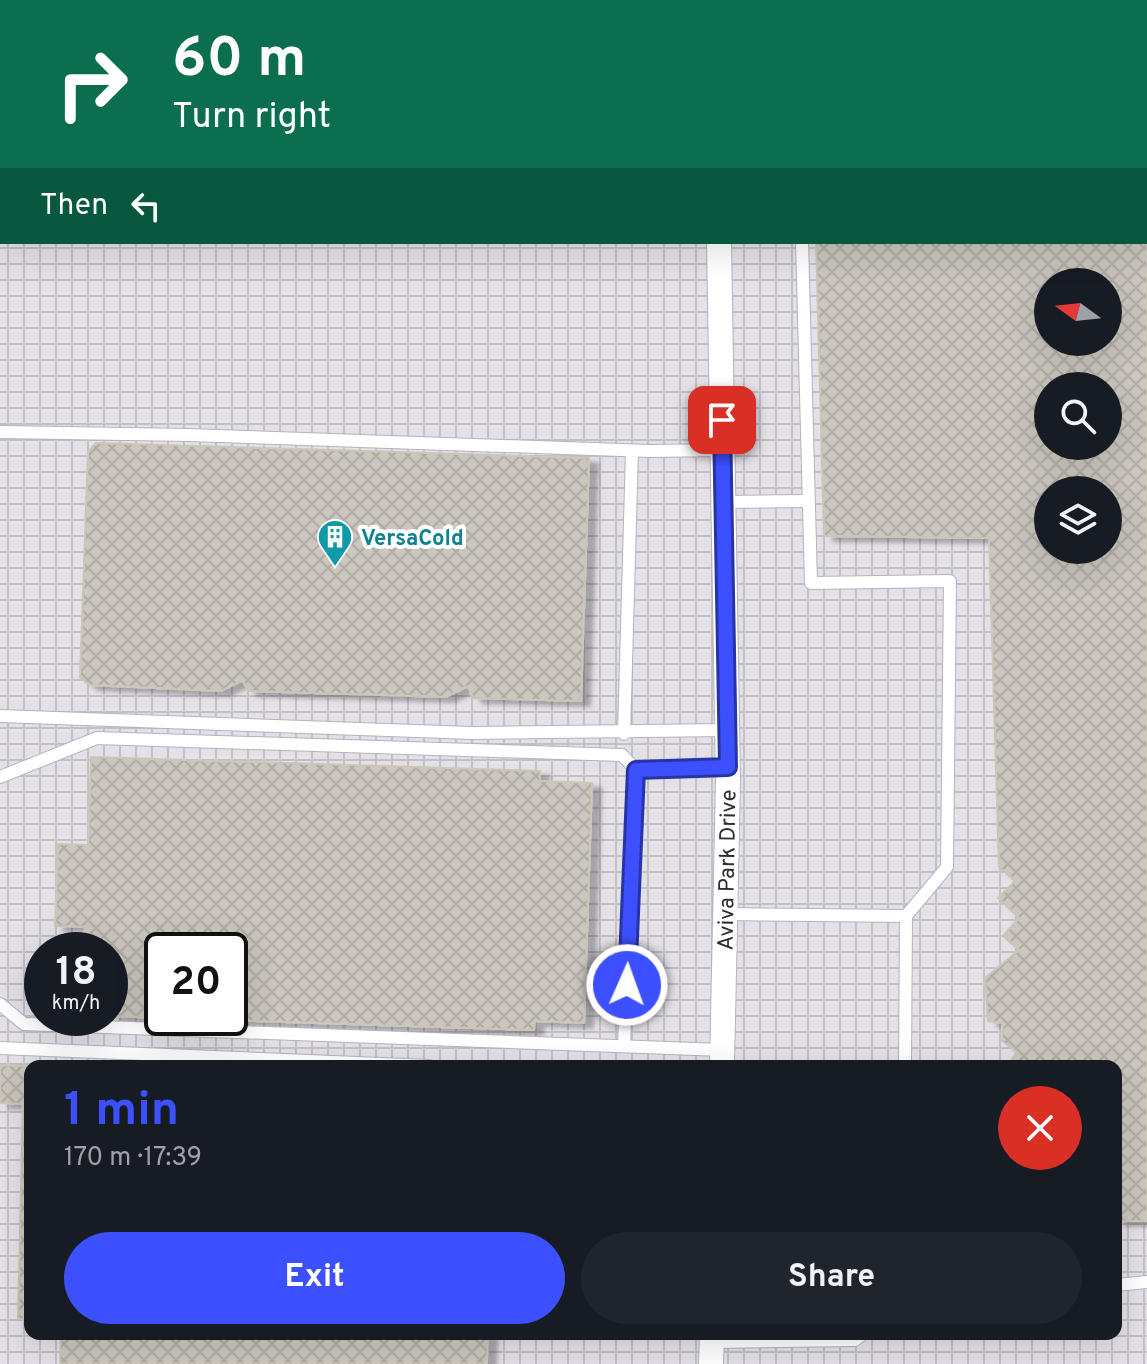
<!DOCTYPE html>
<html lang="en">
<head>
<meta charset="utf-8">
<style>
	body { margin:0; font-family:Overpass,sans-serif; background:#20242c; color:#f1f3f6; height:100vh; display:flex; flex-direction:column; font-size:30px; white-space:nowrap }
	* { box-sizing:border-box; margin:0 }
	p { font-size:26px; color:#9ea1a6 }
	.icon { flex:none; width:44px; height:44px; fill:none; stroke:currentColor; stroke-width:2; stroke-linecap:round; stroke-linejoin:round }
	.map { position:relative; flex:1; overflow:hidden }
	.drawer { position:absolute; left:24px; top:1060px; width:1098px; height:280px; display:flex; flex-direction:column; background:#171b24; border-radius:16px; box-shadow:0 8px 32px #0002 }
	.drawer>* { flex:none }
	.banner { position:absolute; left:0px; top:0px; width:1148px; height:244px; box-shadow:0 8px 32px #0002; background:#0b6e4f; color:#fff; overflow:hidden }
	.needle { width:52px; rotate:285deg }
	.tools { position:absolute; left:1034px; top:268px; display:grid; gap:16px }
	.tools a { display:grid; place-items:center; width:88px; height:88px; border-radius:50%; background:#171b24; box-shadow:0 8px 32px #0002; font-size:40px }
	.speed { position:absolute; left:24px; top:932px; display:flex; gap:16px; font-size:40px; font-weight:700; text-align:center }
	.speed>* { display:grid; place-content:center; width:104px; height:104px; border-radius:50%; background:#171b24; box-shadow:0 8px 32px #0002; line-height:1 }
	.speed small { font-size:20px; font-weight:400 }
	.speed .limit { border:4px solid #111; border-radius:12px; background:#fff; color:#111 }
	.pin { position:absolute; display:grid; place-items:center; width:68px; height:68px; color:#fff; margin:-34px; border-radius:16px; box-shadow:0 4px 12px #0006 }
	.me { position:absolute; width:88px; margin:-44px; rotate:2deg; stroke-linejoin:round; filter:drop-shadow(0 0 6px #0008) }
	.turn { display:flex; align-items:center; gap:28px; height:168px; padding:0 40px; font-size:36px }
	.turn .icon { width:104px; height:104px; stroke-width:2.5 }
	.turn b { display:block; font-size:56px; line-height:68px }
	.then { display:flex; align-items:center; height:76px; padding:0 40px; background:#0003; gap:16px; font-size:30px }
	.round { display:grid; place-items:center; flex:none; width:84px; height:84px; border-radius:42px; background:#20242c }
	.summary { display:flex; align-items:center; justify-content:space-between; height:136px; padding:0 40px }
	h1 { font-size:48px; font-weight:700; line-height:60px; color:#3c50ff }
	.primary-button { display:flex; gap:16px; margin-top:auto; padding:16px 40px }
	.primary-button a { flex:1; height:92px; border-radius:48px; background:#3c50ff; color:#fff; font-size:32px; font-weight:700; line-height:92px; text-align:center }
	.primary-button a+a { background:#20242c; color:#f1f3f6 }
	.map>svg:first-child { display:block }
	.industrial { fill:url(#industrial-grid); fill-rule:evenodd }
	.building { fill:url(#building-cross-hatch); stroke:#cbc6b8; stroke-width:2; fill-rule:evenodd; filter:url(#shadow) }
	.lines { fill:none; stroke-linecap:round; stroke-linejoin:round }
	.service-casing { stroke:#b3b4c1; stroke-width:14 }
	.minor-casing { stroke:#b3b4c1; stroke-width:26 }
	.service { stroke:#fff; stroke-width:12 }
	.minor { stroke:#fff; stroke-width:24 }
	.route-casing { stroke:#2734a6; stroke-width:20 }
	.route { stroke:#3c50ff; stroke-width:14 }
	.labels { text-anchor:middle; stroke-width:8; stroke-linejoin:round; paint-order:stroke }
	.culture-label { font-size:22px; font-weight:bold; fill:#0d838f; stroke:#fff; text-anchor:start }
	.street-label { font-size:22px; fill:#2d2d2d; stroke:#fff }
</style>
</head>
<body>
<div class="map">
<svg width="1147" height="1364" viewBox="0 0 1147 1364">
	<defs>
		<pattern id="industrial-grid" width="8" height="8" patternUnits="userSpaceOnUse" patternTransform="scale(2)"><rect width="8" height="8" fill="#e3e0e7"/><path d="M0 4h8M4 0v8" fill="none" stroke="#c3c0c6"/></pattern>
		<pattern id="building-cross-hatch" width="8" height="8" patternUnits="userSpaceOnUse" patternTransform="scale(2)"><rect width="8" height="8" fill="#cbc7be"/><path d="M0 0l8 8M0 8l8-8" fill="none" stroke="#afaba4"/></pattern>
		<filter id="shadow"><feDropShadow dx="9" dy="5" stdDeviation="2" flood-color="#0004"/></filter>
	</defs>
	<rect width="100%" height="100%" fill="#efe9df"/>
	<path class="industrial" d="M0 0H1147V1364H0ZM2 2H1146V242H2ZM1048 282H1108V342H1048ZM1048 386H1108V446H1048ZM1048 490H1108V550H1048ZM42 950H110V1018H42ZM162 950H230V1018H162ZM30 1066H1116V1334H30Z"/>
	<g class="building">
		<polygon points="0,0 82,0 82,2 2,2 0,31"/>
		<polygon points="824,0 1116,0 824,2"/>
		<path d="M1147 230V1221H1116V1066H1007L1017 1052 1002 1041 1003 1023 988 1021 985 978 1019 950 1003 936 1019 918 998 898 1015 881 999 867 989 538 824 536 816 242H1146ZM1048 282H1108V342H1048ZM1048 386H1108V446H1048ZM1048 490H1108V550H1048Z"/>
		<polygon points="96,443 589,458 581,701 473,698 468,686 446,697 248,691 243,680 221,691 89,685 80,677 88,452"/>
		<polygon points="91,757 540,771 540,781 592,783 584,1023 535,1021 534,1030 163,1018 230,1018 230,950 162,950 162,1018 110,1016 110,950 84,950 85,927 55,926 58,844 88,845"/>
		<polygon points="0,1065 30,1066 30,1319 18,1319 23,1104 0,1103"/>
		<polygon points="61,1334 488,1334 487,1364 60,1364"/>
	</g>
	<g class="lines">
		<defs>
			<g id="service">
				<polyline points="798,2 798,0"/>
				<polyline points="1146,85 1147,85"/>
				<polyline points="1146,169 1147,169"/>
				<polyline points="802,242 811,583 950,581 947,867 906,916 905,1066"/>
				<polyline points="0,432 189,435 650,451 723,450"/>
				<polyline points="724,502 806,501"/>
				<polyline points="0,716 472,733 727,730"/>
				<polyline points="624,734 632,451"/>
				<polyline points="636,770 728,767"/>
				<polyline points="0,777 97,738 622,755 636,770 624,1046"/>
				<polyline points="725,914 906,916"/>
				<polyline points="0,1004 24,1024 722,1050"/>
				<polyline points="0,1048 429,1066"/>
				<polyline points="1116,1285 1147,1282"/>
				<polyline points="712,1342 855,1340 863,1334"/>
			</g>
			<g id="minor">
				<polyline points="716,0 716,2"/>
				<polyline points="719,242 728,780 722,1066"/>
				<polyline points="711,1364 712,1334"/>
			</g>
		</defs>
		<use href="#service" class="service-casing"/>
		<use href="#minor" class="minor-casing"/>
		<use href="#service" class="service"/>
		<use href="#minor" class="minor"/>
	</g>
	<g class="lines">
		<defs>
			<polyline id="route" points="627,985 636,770 728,767 722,420"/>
		</defs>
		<use href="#route" class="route-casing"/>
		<use href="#route" class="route"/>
	</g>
	<defs>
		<symbol id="building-pin" viewBox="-11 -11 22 30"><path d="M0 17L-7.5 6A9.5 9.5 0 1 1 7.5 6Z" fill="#0f9aa8" stroke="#fff"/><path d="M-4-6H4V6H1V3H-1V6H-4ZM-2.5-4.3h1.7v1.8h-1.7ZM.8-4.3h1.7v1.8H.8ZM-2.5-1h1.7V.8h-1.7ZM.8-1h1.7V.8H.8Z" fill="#fff"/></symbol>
	</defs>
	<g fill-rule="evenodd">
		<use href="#building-pin" x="315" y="517" width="40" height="54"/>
	</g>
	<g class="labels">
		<g class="culture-label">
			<text x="361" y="545">VersaCold</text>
		</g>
		<g class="street-label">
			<text transform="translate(726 870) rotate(-89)" y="8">Aviva Park Drive</text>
		</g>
	</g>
</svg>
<div class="tools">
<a><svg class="needle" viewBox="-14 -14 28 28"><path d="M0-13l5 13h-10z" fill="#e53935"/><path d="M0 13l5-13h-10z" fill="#9ea1a6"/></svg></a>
<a><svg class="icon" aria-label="search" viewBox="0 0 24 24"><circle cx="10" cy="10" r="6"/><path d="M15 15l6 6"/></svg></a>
<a><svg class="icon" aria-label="layers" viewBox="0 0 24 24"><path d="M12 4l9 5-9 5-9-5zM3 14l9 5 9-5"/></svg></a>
</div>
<div class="speed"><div>18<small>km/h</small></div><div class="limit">20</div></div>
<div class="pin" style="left:722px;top:420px;background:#d93025"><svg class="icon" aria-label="arrive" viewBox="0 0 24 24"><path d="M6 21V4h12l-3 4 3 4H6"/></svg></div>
<svg class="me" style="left:627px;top:985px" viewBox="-20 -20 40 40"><circle r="17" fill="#3c50ff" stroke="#fff" stroke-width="3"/><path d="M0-11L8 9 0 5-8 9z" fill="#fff"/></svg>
<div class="banner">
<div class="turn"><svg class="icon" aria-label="right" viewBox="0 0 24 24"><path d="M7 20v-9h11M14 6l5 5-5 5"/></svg><div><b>60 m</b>Turn right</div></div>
<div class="then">Then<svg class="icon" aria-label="left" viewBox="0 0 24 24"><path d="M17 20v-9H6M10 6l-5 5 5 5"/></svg></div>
</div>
<section class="drawer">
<div class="summary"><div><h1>1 min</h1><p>170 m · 17:39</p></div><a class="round" style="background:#d93025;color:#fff"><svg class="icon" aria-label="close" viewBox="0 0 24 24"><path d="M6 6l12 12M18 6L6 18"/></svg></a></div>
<div class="primary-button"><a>Exit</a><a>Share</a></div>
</section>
</div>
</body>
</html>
